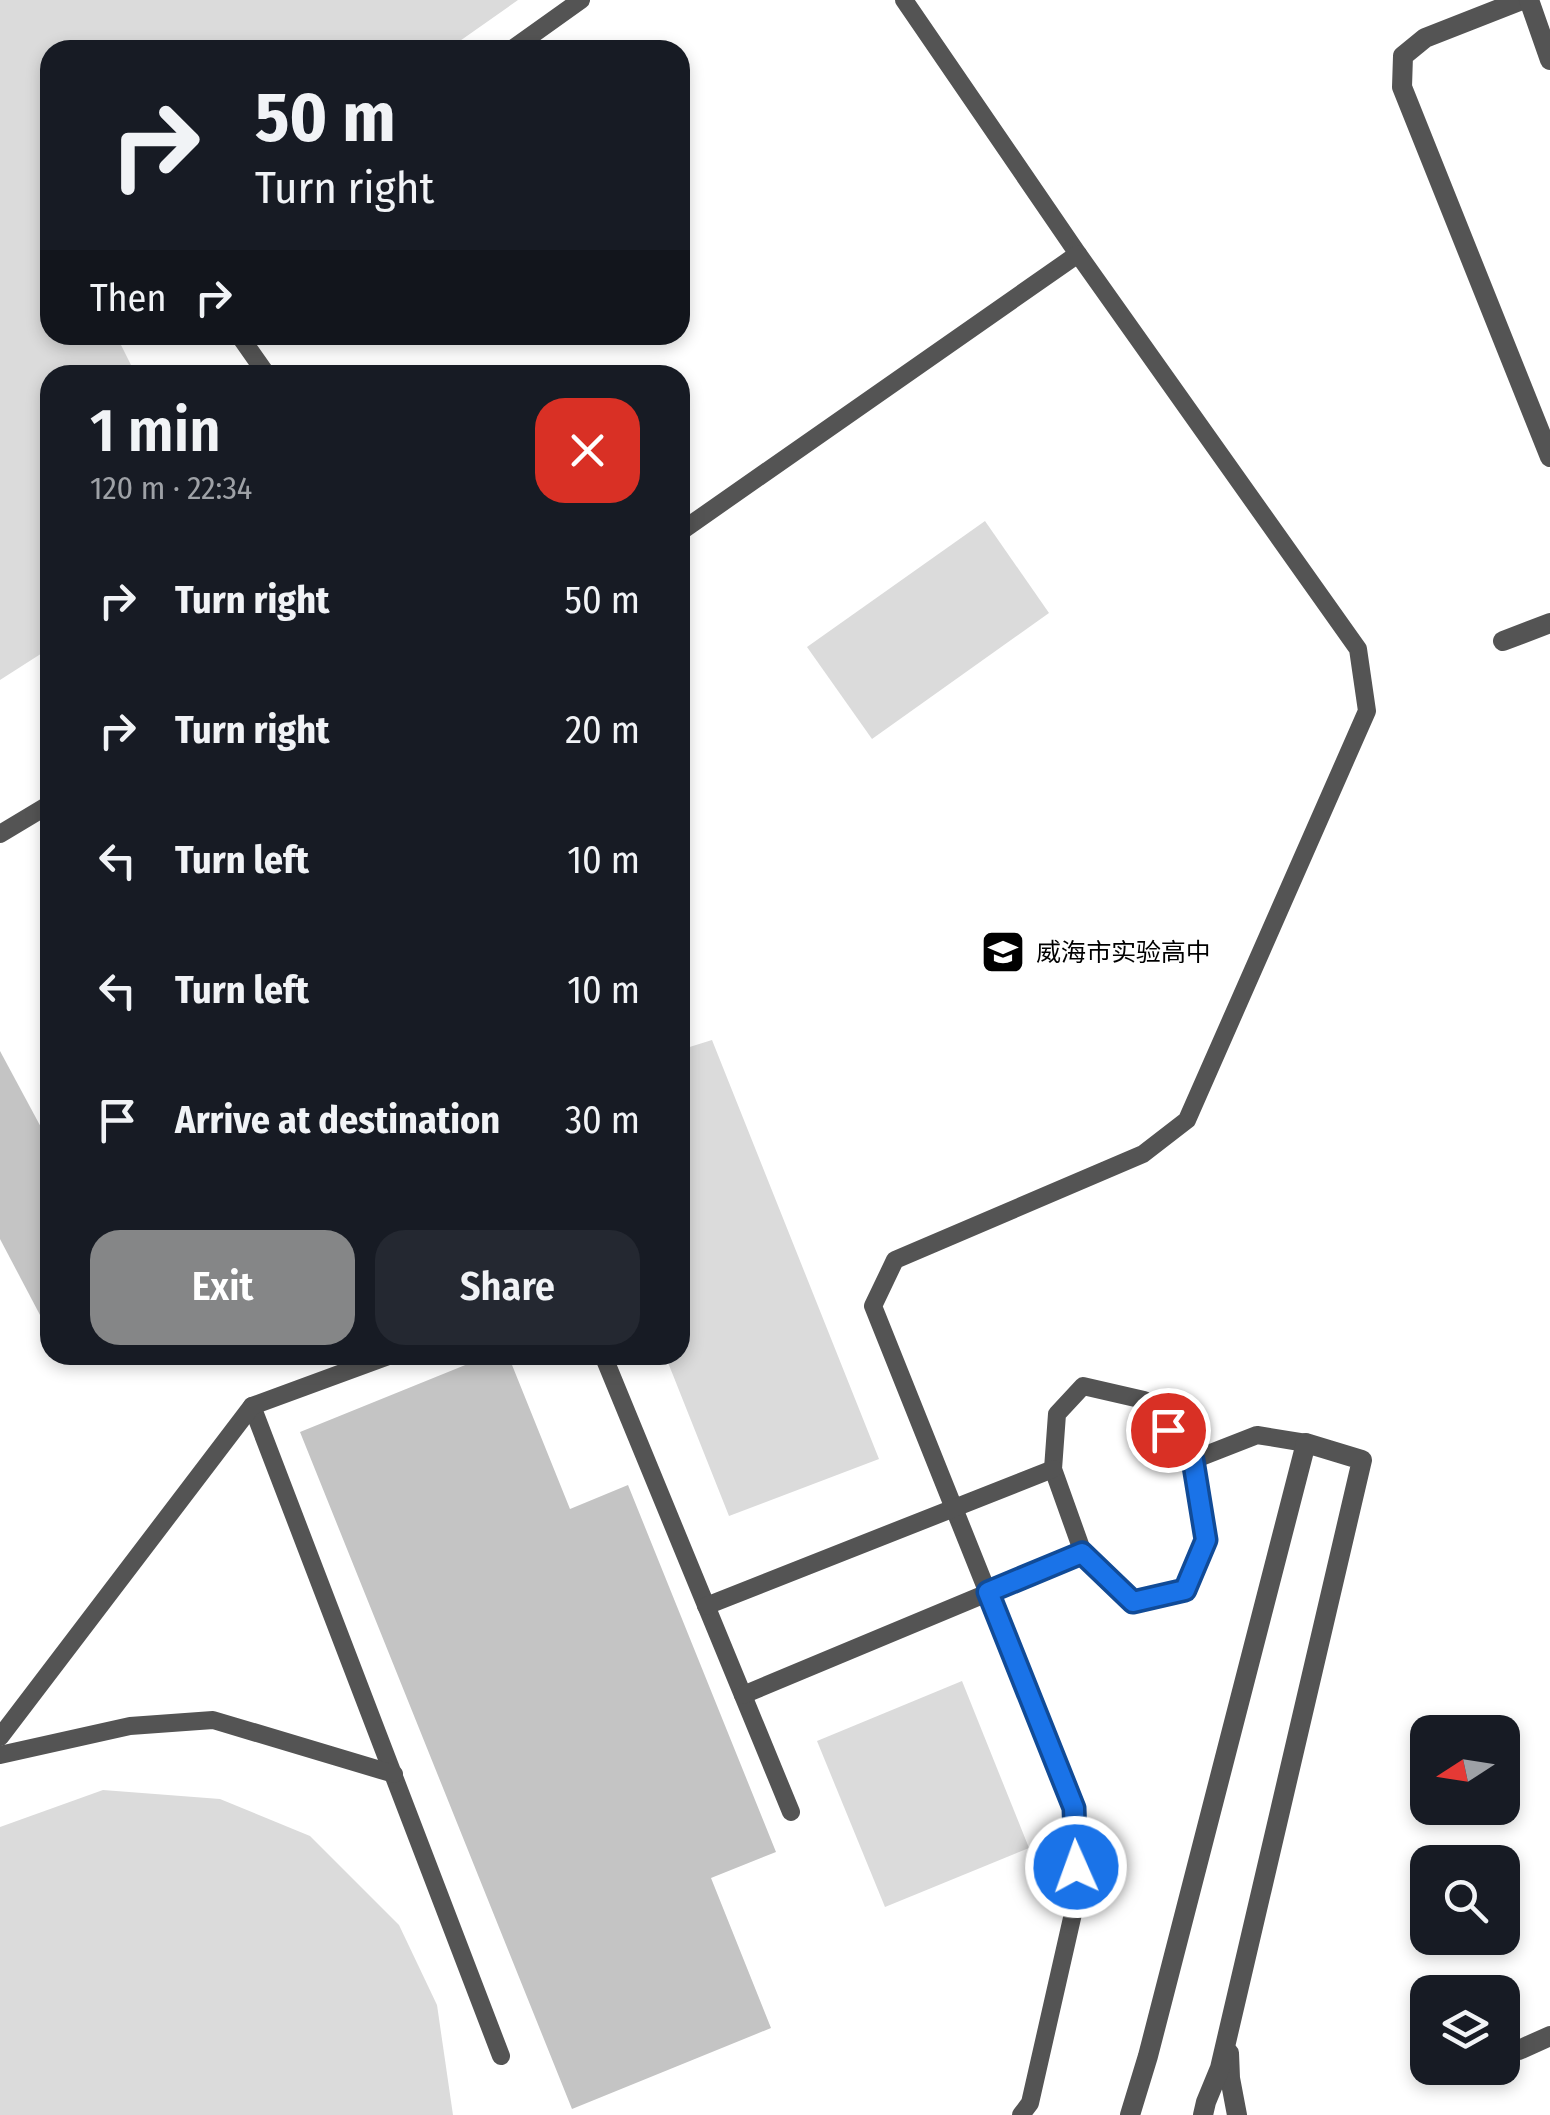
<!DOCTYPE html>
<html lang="en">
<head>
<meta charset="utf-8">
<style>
	body { margin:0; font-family:"Fira Sans Condensed","Noto Sans SC",sans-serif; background:#242831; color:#f1f3f6; height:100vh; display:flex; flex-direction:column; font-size:38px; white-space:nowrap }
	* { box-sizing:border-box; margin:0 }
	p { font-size:32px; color:#9ea1a6 }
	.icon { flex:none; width:55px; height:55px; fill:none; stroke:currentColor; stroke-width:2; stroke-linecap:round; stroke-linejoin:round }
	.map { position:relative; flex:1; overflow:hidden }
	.details { position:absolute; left:40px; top:365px; width:650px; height:1000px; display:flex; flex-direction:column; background:#171b24; border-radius:30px; box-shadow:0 5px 15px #0003 }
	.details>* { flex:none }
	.guide { position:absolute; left:40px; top:40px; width:650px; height:305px; border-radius:30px; box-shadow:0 5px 15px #0003; background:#171b24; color:#f1f3f6; overflow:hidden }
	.needle { width:65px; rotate:258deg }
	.fabs { position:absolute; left:1410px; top:1715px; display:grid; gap:20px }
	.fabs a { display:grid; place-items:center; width:110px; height:110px; border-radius:20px; background:#171b24; box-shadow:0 5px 15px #0003; font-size:50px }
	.pin { position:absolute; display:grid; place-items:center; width:85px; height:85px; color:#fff; margin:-42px; border:5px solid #fff; border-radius:50%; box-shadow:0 2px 10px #0007 }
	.me { position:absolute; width:110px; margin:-55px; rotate:358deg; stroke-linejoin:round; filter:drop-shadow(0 0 8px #0008) }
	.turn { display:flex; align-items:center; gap:35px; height:210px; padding:0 50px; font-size:45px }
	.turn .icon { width:130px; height:130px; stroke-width:2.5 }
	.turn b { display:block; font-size:70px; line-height:85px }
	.then { display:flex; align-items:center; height:95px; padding:0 50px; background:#0003; gap:20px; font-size:38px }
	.round { display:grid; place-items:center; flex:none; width:105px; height:105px; border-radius:30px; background:#242831 }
	.headline { display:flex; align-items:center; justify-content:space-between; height:170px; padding:0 50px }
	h1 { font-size:60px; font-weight:600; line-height:75px }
	.cta { display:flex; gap:20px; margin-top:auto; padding:20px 50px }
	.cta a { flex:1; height:115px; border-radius:30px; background:#858687; color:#fff; font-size:40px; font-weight:600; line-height:115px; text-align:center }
	.cta a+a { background:#242831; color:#f1f3f6 }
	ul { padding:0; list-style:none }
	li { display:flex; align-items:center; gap:30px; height:130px; padding:0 50px }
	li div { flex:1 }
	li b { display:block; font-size:38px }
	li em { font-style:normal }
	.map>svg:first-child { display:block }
	.green { fill:#dbdbdb }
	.building { fill:#c4c4c4 }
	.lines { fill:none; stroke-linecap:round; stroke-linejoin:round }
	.service { stroke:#545454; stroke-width:18 }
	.minor { stroke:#545454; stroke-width:20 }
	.tertiary { stroke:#545454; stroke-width:20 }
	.route-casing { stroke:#114b97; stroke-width:25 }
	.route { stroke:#1a73e8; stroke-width:18 }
	.labels { text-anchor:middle; stroke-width:8; stroke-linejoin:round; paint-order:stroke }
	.poi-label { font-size:25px; fill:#000; stroke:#fff; text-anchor:start }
</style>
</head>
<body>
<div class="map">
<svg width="1550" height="2115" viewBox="0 0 1550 2115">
	<rect width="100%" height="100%" fill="#fff"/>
	<g class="green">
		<polygon points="0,0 518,0 447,50 50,50 50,335 116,335 136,375 50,375 50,648 0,680"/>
		<polygon points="985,521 1049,613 872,739 807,647"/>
		<polygon points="712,1040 879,1459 729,1516 665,1355 680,1355 680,1050"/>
		<polygon points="962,1681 1029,1848 885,1907 817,1741"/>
		<polygon points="103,1790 220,1799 310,1836 399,1925 437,2005 453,2115 0,2115 0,1827"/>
	</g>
	<g class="building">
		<polygon points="0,1051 50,1144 50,1334 0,1239"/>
		<polygon points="490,1355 508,1355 570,1509 628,1485 776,1852 711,1878 771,2028 572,2109 300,1432"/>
	</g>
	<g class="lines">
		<g class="service">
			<polyline points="904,0 1078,254"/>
			<polyline points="511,50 581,0"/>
			<polyline points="239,335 267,375"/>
			<polyline points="680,532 1078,254 1358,649 1367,711 1187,1120 1143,1154 895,1260 873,1306 1074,1808 1077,1896 1030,2103 1021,2115"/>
			<polyline points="0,834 50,804"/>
			<polyline points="603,1355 791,1812"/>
			<polygon points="1083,1386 1144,1400 1193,1460 1206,1540 1185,1590 1133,1601 1083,1553 1053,1469 1057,1414"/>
			<polyline points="252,1406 501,2056"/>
			<polyline points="1193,1460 1257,1435 1306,1443"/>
			<polyline points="706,1606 1053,1469"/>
			<polyline points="743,1695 1083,1553"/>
			<polyline points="0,1737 252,1406 391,1355"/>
			<polyline points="0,1755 130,1726 213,1720 394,1774"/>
		</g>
		<g class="minor">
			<polyline points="1522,0 1425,38 1403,56 1402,87 1550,457"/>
			<polyline points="1529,0 1550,60"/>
			<polyline points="1503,641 1550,623"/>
		</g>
		<g class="tertiary">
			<polyline points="1519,2050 1550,2036"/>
			<polyline points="1229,2053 1230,2078 1237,2115"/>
			<polyline points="1130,2115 1148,2056 1306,1443 1362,1460 1220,2068 1206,2102 1203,2115"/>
		</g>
	</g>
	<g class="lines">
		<defs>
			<polyline id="route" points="1076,1867 1074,1808 988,1592 1082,1553 1133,1602 1185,1590 1206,1540 1193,1460 1168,1430"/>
		</defs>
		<use href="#route" class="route-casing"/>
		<use href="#route" class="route"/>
	</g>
	<defs>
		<symbol id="school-square" viewBox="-11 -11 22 22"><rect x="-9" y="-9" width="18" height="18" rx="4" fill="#000" stroke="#fff"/><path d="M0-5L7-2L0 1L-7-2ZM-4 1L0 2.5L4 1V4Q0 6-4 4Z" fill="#fff"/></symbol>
	</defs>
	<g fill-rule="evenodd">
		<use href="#school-square" x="978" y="927" width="50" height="50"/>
	</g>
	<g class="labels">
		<g class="poi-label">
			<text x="1036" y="961">威海市实验高中</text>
		</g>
	</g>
</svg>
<div class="fabs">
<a><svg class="needle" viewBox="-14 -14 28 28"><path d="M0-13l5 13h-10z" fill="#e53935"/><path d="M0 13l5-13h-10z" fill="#9ea1a6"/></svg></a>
<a><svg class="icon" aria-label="search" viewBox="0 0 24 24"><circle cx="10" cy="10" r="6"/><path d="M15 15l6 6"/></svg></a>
<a><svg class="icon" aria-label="layers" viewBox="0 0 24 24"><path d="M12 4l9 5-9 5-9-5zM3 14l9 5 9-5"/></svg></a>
</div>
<div class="pin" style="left:1168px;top:1430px;background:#d93025"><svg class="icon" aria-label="arrive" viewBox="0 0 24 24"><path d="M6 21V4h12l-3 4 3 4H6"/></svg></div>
<svg class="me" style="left:1076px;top:1867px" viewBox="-20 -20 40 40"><circle r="17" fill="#1a73e8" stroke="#fff" stroke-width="3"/><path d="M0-11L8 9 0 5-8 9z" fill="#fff"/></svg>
<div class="guide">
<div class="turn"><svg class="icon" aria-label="right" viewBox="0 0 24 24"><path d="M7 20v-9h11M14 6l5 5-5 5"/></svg><div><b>50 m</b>Turn right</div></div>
<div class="then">Then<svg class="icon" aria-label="right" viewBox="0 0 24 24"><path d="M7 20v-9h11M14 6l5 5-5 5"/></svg></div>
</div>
<section class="details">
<div class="headline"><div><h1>1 min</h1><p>120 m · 22:34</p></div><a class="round" style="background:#d93025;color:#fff"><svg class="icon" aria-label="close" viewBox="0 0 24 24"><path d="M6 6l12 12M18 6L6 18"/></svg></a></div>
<ul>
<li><svg class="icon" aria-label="right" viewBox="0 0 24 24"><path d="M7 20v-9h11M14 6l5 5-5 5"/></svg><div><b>Turn right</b></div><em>50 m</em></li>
<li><svg class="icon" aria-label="right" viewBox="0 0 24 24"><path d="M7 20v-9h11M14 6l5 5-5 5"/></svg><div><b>Turn right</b></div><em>20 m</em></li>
<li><svg class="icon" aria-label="left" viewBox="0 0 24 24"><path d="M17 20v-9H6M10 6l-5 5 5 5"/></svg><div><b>Turn left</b></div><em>10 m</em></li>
<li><svg class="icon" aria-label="left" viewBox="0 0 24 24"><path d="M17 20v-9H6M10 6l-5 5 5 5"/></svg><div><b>Turn left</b></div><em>10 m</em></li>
<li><svg class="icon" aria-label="arrive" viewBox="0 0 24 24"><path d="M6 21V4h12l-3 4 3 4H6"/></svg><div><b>Arrive at destination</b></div><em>30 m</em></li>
</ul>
<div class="cta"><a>Exit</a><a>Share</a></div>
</section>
</div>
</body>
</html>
